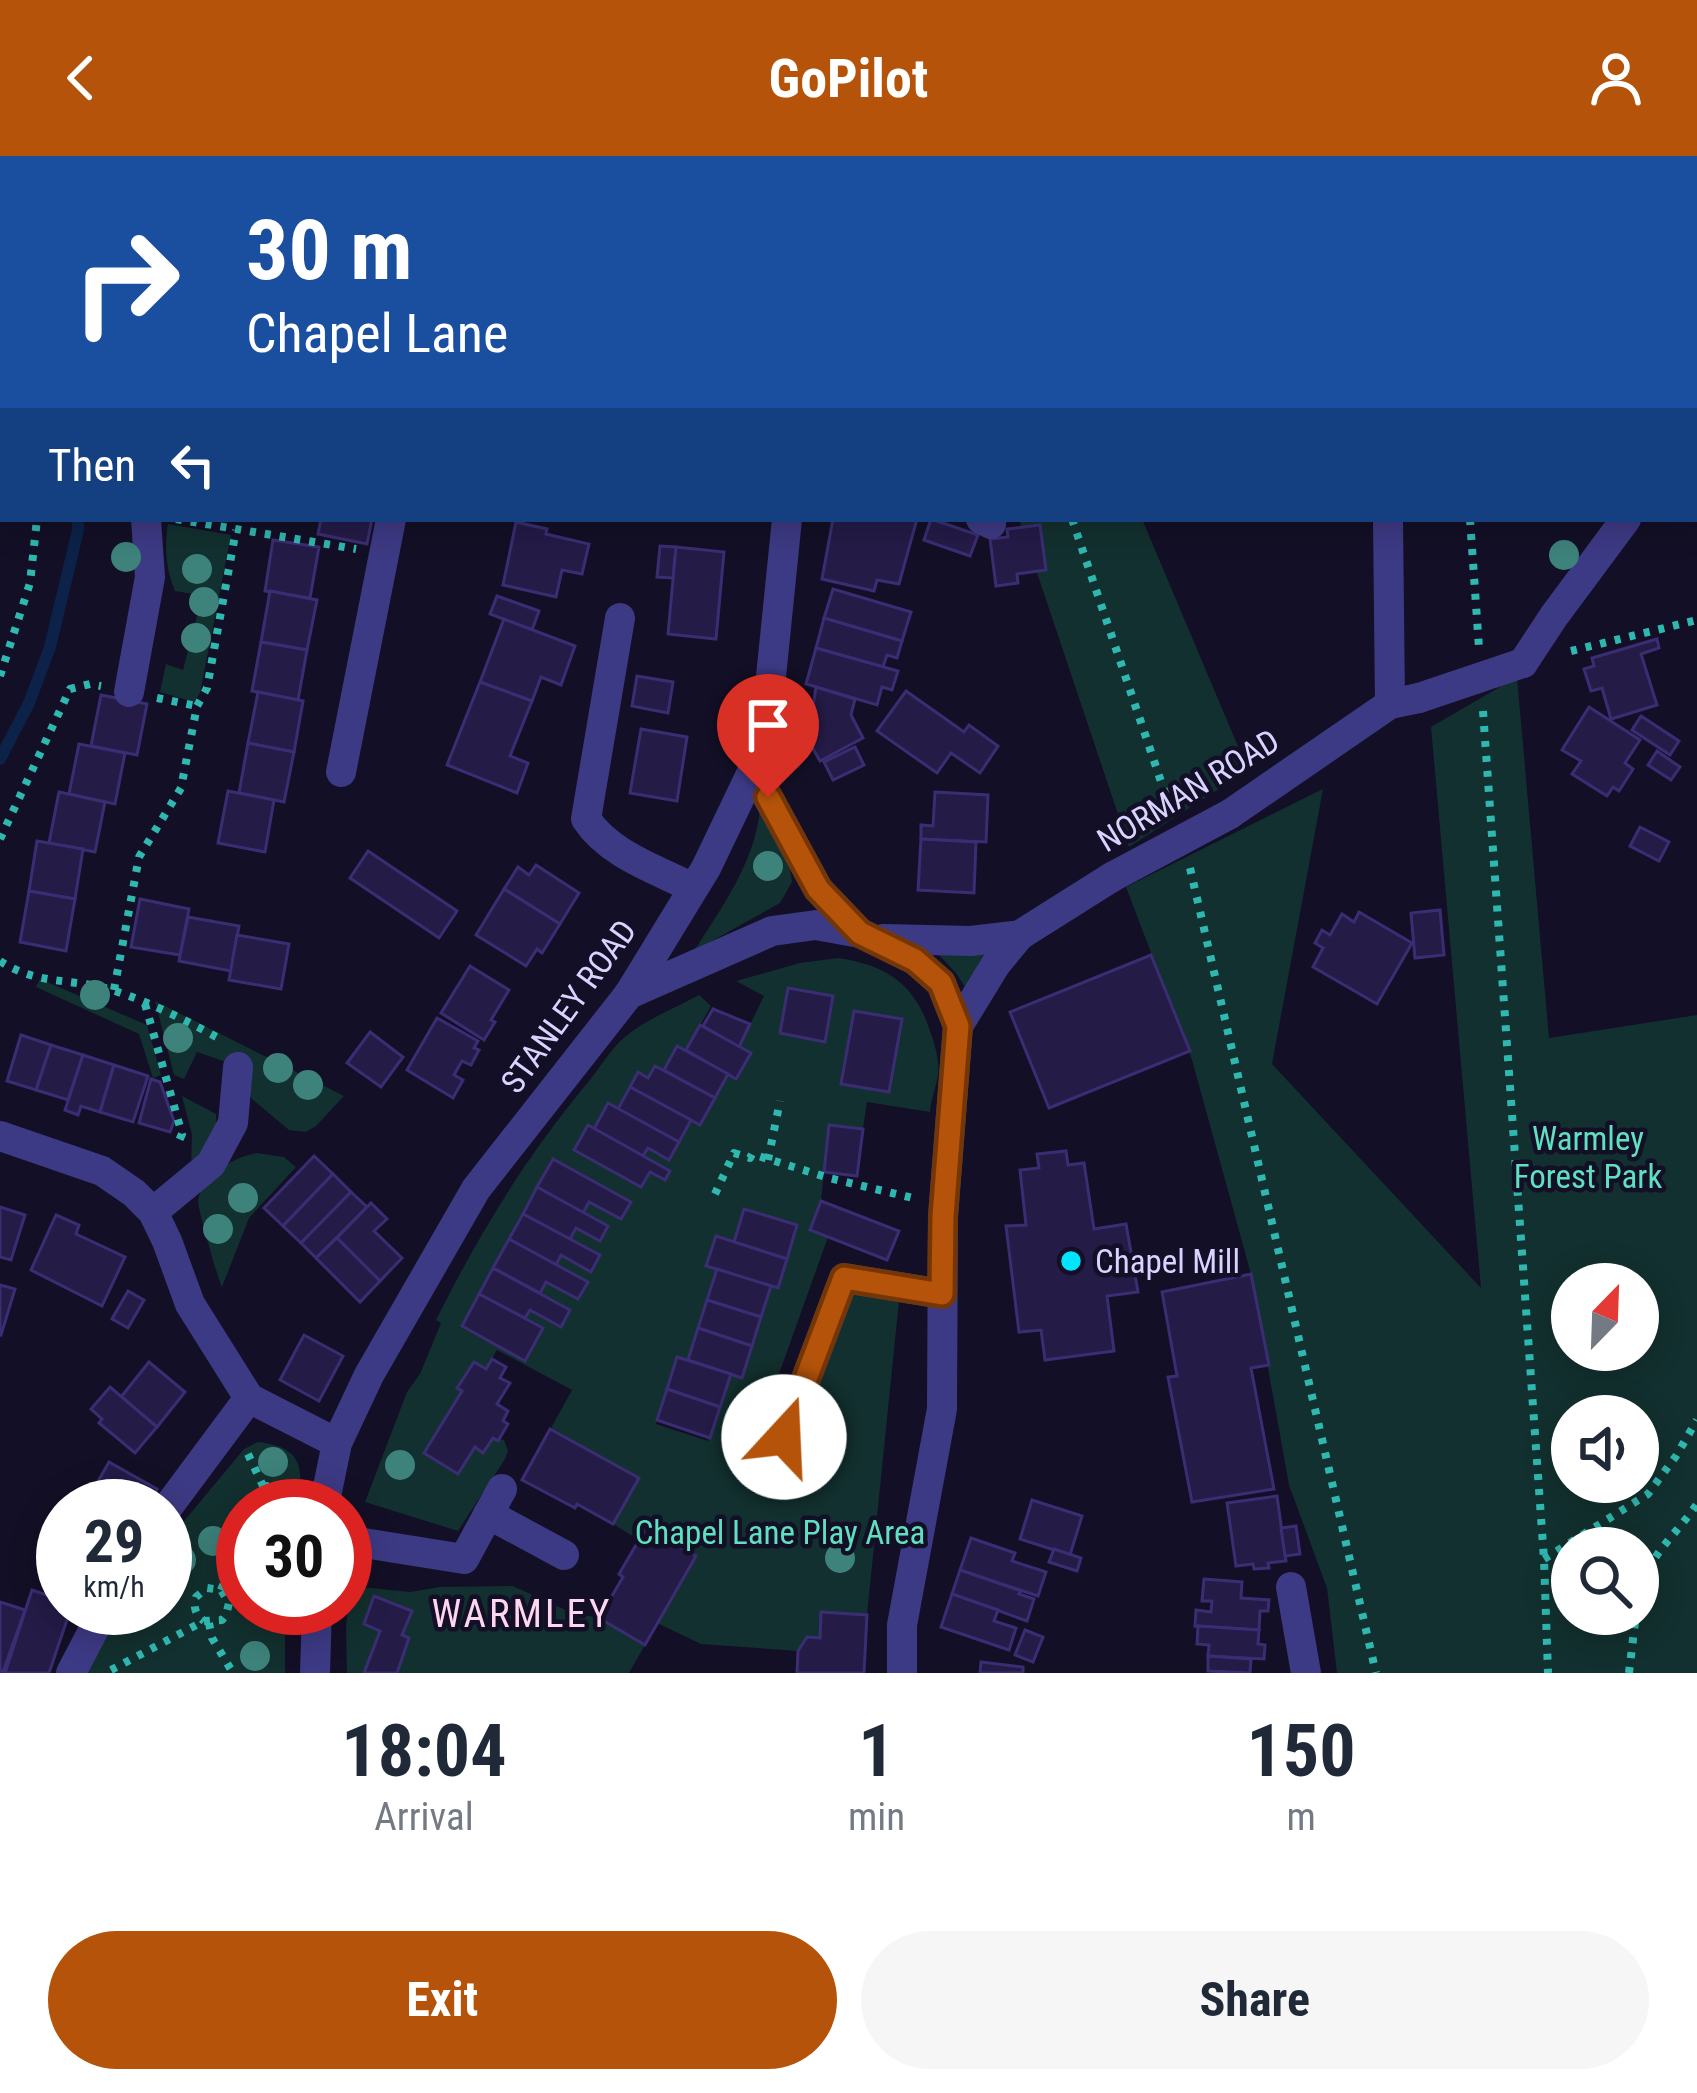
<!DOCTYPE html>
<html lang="en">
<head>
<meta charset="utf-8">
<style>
	body { margin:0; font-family:"Roboto Condensed",sans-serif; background:#f6f6f7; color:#1f2937; height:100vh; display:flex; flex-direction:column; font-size:45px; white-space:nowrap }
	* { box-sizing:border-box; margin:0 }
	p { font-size:39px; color:#747a83 }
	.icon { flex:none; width:66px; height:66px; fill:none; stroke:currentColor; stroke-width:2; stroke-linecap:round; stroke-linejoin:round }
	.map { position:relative; height:1517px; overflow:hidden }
	.drawer { display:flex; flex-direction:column; background:#fff; flex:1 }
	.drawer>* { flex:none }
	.guide { position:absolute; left:0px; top:0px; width:1698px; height:366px; box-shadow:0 6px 30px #0003; background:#1a4fa0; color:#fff; overflow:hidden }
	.needle { width:78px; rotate:23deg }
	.fabs { position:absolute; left:1551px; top:1107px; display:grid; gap:24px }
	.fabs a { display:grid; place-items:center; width:108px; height:108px; border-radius:50%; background:#fff; box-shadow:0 6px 30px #0003; font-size:60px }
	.speed { position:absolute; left:36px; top:1323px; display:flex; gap:24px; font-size:60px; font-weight:700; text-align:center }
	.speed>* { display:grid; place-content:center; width:156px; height:156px; border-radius:50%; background:#fff; box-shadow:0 6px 30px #0003; line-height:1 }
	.speed small { font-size:30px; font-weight:400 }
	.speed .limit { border:18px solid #d22; background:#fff; color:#111 }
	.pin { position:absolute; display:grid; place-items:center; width:102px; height:102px; color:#fff; margin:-123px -51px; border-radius:50% 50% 50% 0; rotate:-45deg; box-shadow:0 0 12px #0007 }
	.pin .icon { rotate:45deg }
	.me { position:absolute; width:132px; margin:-66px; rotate:20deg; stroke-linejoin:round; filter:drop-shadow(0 0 9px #0008) }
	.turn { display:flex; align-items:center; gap:42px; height:252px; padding:0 48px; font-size:54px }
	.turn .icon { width:156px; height:156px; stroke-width:2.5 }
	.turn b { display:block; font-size:84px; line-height:102px }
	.then { display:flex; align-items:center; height:114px; padding:0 48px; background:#0003; gap:24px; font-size:45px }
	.eta { display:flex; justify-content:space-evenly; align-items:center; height:204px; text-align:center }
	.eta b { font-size:72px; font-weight:700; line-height:84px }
	.action { display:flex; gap:24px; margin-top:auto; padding:24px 48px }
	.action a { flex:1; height:138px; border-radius:72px; background:#b45309; color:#fff; font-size:48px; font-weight:700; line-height:138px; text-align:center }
	.action a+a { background:#f6f6f7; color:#1f2937 }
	header { display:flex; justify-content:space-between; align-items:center; height:156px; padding:0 48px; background:#b45309; color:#fff; font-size:54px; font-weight:700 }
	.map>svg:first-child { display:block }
	.green { fill:#12302f; fill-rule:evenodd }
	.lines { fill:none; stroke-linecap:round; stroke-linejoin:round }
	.stream { stroke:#0c2248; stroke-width:12 }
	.building { fill:#241b47; stroke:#3b2d73; stroke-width:3 }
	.path { stroke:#2fb8b0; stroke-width:8; stroke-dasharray:6 9; stroke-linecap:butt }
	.minor { stroke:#3d3a85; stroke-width:30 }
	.minor-bridge { stroke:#3d3a85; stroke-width:30 }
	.tree { fill:#3d827b }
	.route-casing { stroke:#753606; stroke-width:30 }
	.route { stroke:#b45309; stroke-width:21 }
	.poi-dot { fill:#00e5ff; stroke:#130f26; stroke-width:4.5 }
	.labels { text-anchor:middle; stroke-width:9; stroke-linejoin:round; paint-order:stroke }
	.street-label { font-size:33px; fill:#d9d4ff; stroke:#130f26 }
	.park-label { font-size:33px; fill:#5fe0c0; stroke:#130f26 }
	.poi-label { font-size:33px; fill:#d9d4ff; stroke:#130f26; text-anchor:start }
	.quarter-label { font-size:39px; letter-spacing:3px; fill:#ffd6f0; stroke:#130f26 }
</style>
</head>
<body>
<header><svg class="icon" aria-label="back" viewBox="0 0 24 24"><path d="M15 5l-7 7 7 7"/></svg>GoPilot<svg class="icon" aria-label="person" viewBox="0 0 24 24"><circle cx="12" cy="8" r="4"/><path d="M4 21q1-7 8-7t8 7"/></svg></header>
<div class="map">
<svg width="1697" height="1517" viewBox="0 0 1697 1517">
	<rect width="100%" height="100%" fill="#130f26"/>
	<g class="green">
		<polygon points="901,0 1283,0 1285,3 902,3"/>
		<polygon points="1019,363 1142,363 1248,614 1129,691"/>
		<path d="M168 368 231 379 200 537 194 546 160 536 166 508 183 514 198 456 199 439 175 435C166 415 164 389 168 368Z"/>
		<path d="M1517 521 1549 882 1697 859V1517H1337L1327 1432 1289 1329 1251 1118 1192 904 1126 731 1323 633 1272 908 1481 1132 1431 571ZM1572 1128H1638V1194H1572ZM1572 1260H1638V1326H1572ZM1572 1392H1638V1458H1572Z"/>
		<path d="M760 653 786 690 792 726 780 747 694 795C722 751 755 706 760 653Z"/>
		<polygon points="939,793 996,794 969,837 956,817 939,799"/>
		<path d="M838 802C885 809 913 826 929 872 934 886 940 904 938 919 936 931 931 943 930 956L867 946 863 973 829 969 821 1045 810 1073 828 1081 754 1288H790L849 1136 899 1145 867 1459 821 1456 820 1482 807 1481 798 1495 701 1488 657 1467 695 1400 647 1372 639 1384 613 1368 638 1322 551 1272 572 1234 497 1194 486 1213 473 1207 458 1231 462 1235 424 1296 475 1291 484 1297 493 1282 504 1284 508 1295 505 1303 458 1375 365 1346 407 1236 420 1218 441 1167 436 1164C478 1080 525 1002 585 930 599 914 609 894 626 880 647 863 675 852 699 839L711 850 686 894 677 891 664 914 655 910 648 922 638 917 618 953 608 948 594 973 574 994 641 1031 650 1016 665 1024 670 1014 643 1000 648 992 670 1003 691 964 700 968 728 918 736 922 750 898 739 891 764 840 736 825 800 807ZM551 1003 630 1045 621 1063 589 1046 583 1057 600 1085 576 1072 570 1083 599 1100 591 1115 561 1099 556 1109 587 1126H546L540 1137 570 1154H530L525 1162 543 1173 525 1205 462 1170ZM744 1053 778 1131 771 1130 742 1221 731 1218 708 1285 656 1268 677 1201 688 1204 717 1113 706 1109 716 1081 734 1086Z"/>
		<polygon points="40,823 147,869 161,919 153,922 139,878 36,831"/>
		<polygon points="155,845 344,940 316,970 306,976 289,974 252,943 229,907 197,896 184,923 174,919"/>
		<polygon points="182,940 216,958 217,979 191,1016 192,979"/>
		<path d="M257 997 284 1001 296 1011 249 1062 222 1131C217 1120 198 1053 198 1045 202 1018 234 1001 257 997Z"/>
		<path d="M258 1286C301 1291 305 1310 297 1350H243V1452H285V1517H84L124 1452H165V1388L244 1293Z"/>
		<polygon points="351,1430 410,1436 440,1431 513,1430 570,1456 599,1462 645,1489 629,1517 397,1517 409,1483 402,1479 411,1455 374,1440 365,1466 380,1475 364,1517 347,1517 346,1470"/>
	</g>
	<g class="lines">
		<g class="stream">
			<polyline points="93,3 95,0"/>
			<polyline points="0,603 29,547 50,491 78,374 78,363"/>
		</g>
	</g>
	<g class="building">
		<polygon points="673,0 773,0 773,3 692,3"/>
		<rect x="846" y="0" width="55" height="3"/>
		<rect x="1536" y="0" width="73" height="3"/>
		<polygon points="321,363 372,363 367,388 318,378"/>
		<polygon points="833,363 917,363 899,428 877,424 874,435 822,423"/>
		<polygon points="931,363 978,379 970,400 924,384"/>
		<polygon points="516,366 547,373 546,378 589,388 582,418 562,414 556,441 503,429"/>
		<polygon points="1040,369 1046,414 1017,418 1018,427 996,430 990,383 1008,381 1007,373"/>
		<polygon points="273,384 319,391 310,442 265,435"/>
		<polygon points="660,390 676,391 673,422 657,421"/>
		<polygon points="676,391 724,396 716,483 668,478"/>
		<polygon points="833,433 911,456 902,485 824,462"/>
		<polygon points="270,435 317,444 307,494 261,486"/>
		<polygon points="497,440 539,455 532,474 490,458"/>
		<polygon points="824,462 902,485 897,502 887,499 883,511 816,492"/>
		<polygon points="504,463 575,490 561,529 541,521 532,545 480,526"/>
		<polygon points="1657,483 1659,492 1641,498 1657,549 1611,563 1602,532 1591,535 1584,513 1594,510 1592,502"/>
		<polygon points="261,486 307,494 298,544 252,535"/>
		<polygon points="816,492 898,515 892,534 882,531 877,549 806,528"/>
		<polygon points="637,520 673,526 668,557 632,550"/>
		<polygon points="480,526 532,545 510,600 528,607 517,637 447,609"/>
		<polygon points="816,531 855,543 851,559 863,582 820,605 808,584"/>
		<polygon points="906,535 964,576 969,569 998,590 980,617 951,597 937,617 877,575"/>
		<polygon points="258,536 303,545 294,596 248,587"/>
		<polygon points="101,539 147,548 137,599 91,590"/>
		<polygon points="1589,551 1640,584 1625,607 1633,613 1619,635 1613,631 1607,640 1572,618 1581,605 1562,594"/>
		<polygon points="1641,560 1679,585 1670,599 1632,574"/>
		<polygon points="641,573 687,581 677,645 630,637"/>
		<polygon points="248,587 294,596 284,646 239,637"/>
		<polygon points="79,588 125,597 115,648 69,638"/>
		<polygon points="855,591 864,609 833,624 824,606"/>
		<polygon points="1657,595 1680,611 1671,624 1648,609"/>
		<polygon points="228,635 274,644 265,696 218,687"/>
		<polygon points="59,636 105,646 95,696 49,687"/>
		<polygon points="935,636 988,639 986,686 921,683 921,669 933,670"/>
		<polygon points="1640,671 1669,686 1659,705 1630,690"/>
		<polygon points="921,683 976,686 974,737 918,734"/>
		<polygon points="37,685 83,693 75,743 29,735"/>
		<polygon points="368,695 457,755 439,782 350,722"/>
		<polygon points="536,709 579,737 560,768 504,733 518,711 529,719"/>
		<polygon points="504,733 560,768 542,797 537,793 526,810 476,779"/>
		<polygon points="29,735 75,743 66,795 20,786"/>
		<polygon points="140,743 189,753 180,799 131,791"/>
		<polygon points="1440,754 1444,799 1415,802 1411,757"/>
		<polygon points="1359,756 1412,787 1377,848 1313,811 1323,792 1315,787 1322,774 1330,779 1342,758 1354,766"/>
		<polygon points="188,761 239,770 231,815 179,805"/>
		<polygon points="237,779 289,788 281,833 229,824"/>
		<polygon points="1151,799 1190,895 1049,952 1010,856"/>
		<polygon points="470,810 509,834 491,864 495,866 484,884 441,857"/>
		<polygon points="788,832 833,840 825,886 780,877"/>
		<polygon points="713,853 750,868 739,891 703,870"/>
		<polygon points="854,855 902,863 889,936 841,928"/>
		<polygon points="437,862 478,885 474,892 479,894 471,909 462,905 454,919 463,924 453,942 407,914"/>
		<polygon points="700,869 751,897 736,923 686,894"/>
		<polygon points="370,876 403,901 381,931 347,907"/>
		<polygon points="21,879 51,889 36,934 7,925"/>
		<polygon points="51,889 83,899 68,944 36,934"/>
		<polygon points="677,890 728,918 715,942 664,914"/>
		<polygon points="83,899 114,909 100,956 81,950 78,959 65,954"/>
		<polygon points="114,909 148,920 133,966 100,956"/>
		<polygon points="655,910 715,942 700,969 630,931 638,916 648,922"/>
		<polygon points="151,923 160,926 174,965 170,976 139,967"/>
		<polygon points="630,931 691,964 679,986 618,953"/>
		<polygon points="608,947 679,986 669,1004 648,992 643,1000 594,973"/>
		<polygon points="588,969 670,1015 665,1024 650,1016 641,1031 574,994"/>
		<polygon points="829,969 863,973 857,1020 824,1016"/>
		<polygon points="1066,995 1068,1009 1084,1007 1094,1073 1126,1068 1138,1136 1107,1140 1114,1195 1045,1204 1041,1174 1019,1176 1006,1070 1026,1069 1020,1014 1039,1012 1037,998"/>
		<polygon points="314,1000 333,1018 283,1070 264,1052"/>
		<polygon points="553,1003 631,1046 621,1063 589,1046 583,1057 537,1031"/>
		<polygon points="333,1018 351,1036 301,1087 283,1070"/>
		<polygon points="537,1031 608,1070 600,1085 576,1072 570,1083 523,1058"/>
		<polygon points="351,1036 367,1051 316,1102 301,1087"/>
		<polygon points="821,1045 899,1075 887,1104 810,1074"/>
		<polygon points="371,1047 387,1063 374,1075 402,1102 380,1125 337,1082"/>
		<polygon points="0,1051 25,1059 11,1104 0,1101"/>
		<polygon points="744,1053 797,1069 787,1103 734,1086"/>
		<polygon points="523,1058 600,1099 591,1116 561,1099 556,1109 509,1083"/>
		<polygon points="56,1059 79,1069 76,1078 125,1101 102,1150 31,1114"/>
		<polygon points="716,1080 787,1103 778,1132 706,1110"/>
		<polygon points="337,1082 380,1125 360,1146 316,1102"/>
		<polygon points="509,1083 588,1126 578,1143 546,1126 540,1137 493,1112"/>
		<polygon points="493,1112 570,1154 561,1171 530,1154 525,1162 479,1138"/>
		<polygon points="717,1113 771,1130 761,1161 707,1144"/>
		<polygon points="1251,1118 1269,1209 1251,1212 1274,1333 1192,1346 1168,1221 1177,1220 1162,1136"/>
		<polygon points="0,1129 15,1133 1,1179 0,1178"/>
		<polygon points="128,1135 144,1144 128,1172 112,1163"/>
		<polygon points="479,1138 543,1172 525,1205 462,1170"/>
		<polygon points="707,1144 761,1161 752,1190 698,1172"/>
		<polygon points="698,1172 752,1190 742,1222 688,1204"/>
		<polygon points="304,1179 343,1200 319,1245 280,1224"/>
		<polygon points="677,1201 731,1218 720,1251 667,1233"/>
		<polygon points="492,1203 506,1211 500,1222 510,1227 497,1248 508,1255 503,1265 508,1268 498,1285 493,1282 483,1297 475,1291 458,1318 424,1297 462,1235 457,1232 474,1206 486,1213"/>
		<polygon points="149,1206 185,1236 157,1271 121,1241"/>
		<polygon points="110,1231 157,1271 135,1297 99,1267 102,1263 91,1253"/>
		<polygon points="667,1233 720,1251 710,1282 657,1264"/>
		<polygon points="550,1273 639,1322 613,1368 577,1348 575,1352 522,1324"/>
		<polygon points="109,1306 157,1333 147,1350 100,1350 104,1343 92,1336"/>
		<polygon points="1277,1340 1286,1405 1268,1407 1269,1412 1254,1413 1253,1408 1236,1410 1227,1347"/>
		<polygon points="1032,1344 1082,1360 1070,1399 1020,1383"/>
		<polygon points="1296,1370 1300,1398 1285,1400 1281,1372"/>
		<polygon points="646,1372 696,1400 645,1489 599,1462 623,1421 619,1418"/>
		<polygon points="971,1382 1015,1397 1012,1405 1046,1416 1038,1440 960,1414"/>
		<polygon points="1054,1393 1081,1402 1077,1415 1049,1406"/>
		<polygon points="50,1405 63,1409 63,1431 44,1425"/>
		<polygon points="960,1414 1021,1435 1019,1438 1034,1443 1027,1465 952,1438"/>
		<polygon points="1204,1423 1242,1426 1241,1442 1269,1444 1268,1455 1260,1455 1259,1474 1195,1470 1196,1454 1211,1456 1212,1445 1202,1445"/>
		<polygon points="32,1434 53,1441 52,1445 63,1448 63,1452 71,1452 49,1517 5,1517"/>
		<polygon points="952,1438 998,1454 994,1465 1016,1472 1009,1494 941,1471"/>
		<polygon points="374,1440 412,1455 402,1479 409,1482 397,1517 364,1517 380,1475 364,1468"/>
		<polygon points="0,1446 25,1454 3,1516 0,1515"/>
		<polygon points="821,1456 867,1459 864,1517 797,1517 798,1495 807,1481 820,1482"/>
		<polygon points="1198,1470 1259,1474 1258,1488 1265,1489 1264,1503 1208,1500 1209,1489 1197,1488"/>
		<polygon points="1025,1474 1043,1481 1033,1506 1015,1499"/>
		<polygon points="1208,1500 1251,1503 1250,1517 1208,1515"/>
		<polygon points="981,1506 1023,1511 1023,1517 980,1517"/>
	</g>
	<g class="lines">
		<g class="path">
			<polyline points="956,0 957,3"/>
			<polyline points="1374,0 1378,3"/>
			<polyline points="47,3 49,0"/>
			<polyline points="133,3 135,0"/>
			<polyline points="176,363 356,393"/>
			<polyline points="1072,363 1170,652"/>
			<polyline points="1470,363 1479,492"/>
			<polyline points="1571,495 1697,464"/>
			<polyline points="0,520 30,427 37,363"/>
			<polyline points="157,542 197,550"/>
			<polyline points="1483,555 1544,1403 1548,1517"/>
			<polyline points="0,683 70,533 90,528 101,530"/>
			<polyline points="1190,712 1376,1517"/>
			<path d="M0 805C39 831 77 821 118 836 154 848 189 866 222 884"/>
			<polyline points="114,834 139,701 181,632 197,550 207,532 236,374"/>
			<polyline points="145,848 182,978 177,989"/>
			<polyline points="768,1004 780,945"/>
			<polyline points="715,1038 734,997 750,1002 752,998 829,1022 913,1042"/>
			<polyline points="248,1298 263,1330 254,1350"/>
			<polyline points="263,1330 297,1331"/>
			<polyline points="1544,1403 1648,1338 1676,1300 1697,1264"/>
			<polyline points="221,1434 243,1378"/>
			<path d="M1638 1442C1643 1405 1677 1378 1697 1348"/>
			<polyline points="209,1467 212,1482 233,1517"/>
			<path d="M111 1514 204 1465 222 1464 226 1459 229 1447 221 1434 207 1432 196 1441C193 1451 195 1458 204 1465"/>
			<polyline points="1629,1517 1636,1458"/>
		</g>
		<g class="minor">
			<polyline points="1433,0 1433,3"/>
			<polyline points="287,3 287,0"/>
			<polyline points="436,3 437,0"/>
			<polyline points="816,3 816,0"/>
			<polyline points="1695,303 1697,302"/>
			<polyline points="0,339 3,339"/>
			<polyline points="981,363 991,368"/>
			<polyline points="1388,363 1390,548"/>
			<path d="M620 462 586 663C610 699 656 713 693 732"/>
			<polyline points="1523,507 1554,460 1626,363"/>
			<polyline points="129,536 150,421 146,363"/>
			<polyline points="341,616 391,363"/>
			<polyline points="1230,658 1390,548 1419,542"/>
			<polyline points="860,777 915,804 941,827 958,870 943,1060 942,1253 902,1469 902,1517"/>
			<polyline points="883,783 971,785 1020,779 1112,721"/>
			<polyline points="629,838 772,775 816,769 860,777 818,733 753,614"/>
			<polyline points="958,870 996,808 1020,779"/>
			<polyline points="0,980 102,1015 134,1037 153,1056 167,1085 190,1148 249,1242 337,1287"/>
			<polyline points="153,1056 211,1008 233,967 238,911"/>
			<polyline points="784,1281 844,1122 942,1138"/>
			<polyline points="324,1350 337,1287 369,1219 476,1033 629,838 706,712 753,614 767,560 787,363"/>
			<polyline points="165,1355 249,1242"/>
			<polyline points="488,1358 564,1399"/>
			<polyline points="345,1384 464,1403 502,1333"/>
			<polyline points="1291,1431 1306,1517"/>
			<polyline points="71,1517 105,1452"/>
			<polyline points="315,1517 317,1452"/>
		</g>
		<g class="minor-bridge">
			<polyline points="1419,542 1523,507"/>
			<polyline points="1112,721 1230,658"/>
		</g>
	</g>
	<g class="tree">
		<circle cx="1564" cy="399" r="15"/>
		<circle cx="126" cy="401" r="15"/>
		<circle cx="197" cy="413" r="15"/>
		<circle cx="204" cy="446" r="15"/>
		<circle cx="196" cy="482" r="15"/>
		<circle cx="768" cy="710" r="15"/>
		<circle cx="95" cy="839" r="15"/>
		<circle cx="178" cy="882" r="15"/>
		<circle cx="278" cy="912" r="15"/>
		<circle cx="308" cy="929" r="15"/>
		<circle cx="243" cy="1042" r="15"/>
		<circle cx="218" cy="1073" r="15"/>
		<circle cx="273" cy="1306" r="15"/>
		<circle cx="400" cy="1309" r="15"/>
		<circle cx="213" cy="1385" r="15"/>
		<circle cx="840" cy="1402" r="15"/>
		<circle cx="181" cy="1404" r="15"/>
		<circle cx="255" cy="1500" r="15"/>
	</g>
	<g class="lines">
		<defs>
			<polyline id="route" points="768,641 818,733 860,777 915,804 941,827 958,870 943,1060 942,1138 844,1122 784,1281"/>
		</defs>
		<use href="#route" class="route-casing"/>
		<use href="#route" class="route"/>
	</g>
	<circle class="poi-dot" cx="1071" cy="1105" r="12"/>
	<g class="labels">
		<g class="street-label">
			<text transform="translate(1188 634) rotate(-31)" y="12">NORMAN ROAD</text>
			<text transform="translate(568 850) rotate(-54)" y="12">STANLEY ROAD</text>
		</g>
		<g class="park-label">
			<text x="1588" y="994">Warmley<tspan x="1588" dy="38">Forest Park</tspan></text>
			<text x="780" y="1388">Chapel Lane Play Area</text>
		</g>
		<g class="poi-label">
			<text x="1095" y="1117">Chapel Mill</text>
		</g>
		<g class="quarter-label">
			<text x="522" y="1471">WARMLEY</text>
		</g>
	</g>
</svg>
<div class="fabs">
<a><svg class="needle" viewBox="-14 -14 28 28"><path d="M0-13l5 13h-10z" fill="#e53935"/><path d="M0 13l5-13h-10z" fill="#747a83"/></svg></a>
<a><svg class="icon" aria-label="sound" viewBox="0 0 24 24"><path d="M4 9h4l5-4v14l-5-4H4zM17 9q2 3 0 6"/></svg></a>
<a><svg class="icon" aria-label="search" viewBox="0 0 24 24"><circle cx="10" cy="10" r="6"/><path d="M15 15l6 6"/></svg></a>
</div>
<div class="speed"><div>29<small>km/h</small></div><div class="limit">30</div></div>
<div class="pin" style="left:768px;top:641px;background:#d93025"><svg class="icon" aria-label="arrive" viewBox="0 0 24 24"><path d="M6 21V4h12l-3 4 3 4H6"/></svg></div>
<svg class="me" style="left:784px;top:1281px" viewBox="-20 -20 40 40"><circle r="19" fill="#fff"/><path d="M0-13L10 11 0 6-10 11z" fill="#b45309"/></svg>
<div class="guide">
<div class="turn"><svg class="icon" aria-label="right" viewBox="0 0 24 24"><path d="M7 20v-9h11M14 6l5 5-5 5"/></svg><div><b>30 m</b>Chapel Lane</div></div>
<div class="then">Then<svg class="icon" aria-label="left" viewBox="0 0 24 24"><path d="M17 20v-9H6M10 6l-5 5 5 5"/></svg></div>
</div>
</div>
<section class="drawer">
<div class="eta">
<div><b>18:04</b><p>Arrival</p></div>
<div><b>1</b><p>min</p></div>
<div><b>150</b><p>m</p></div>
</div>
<div class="action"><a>Exit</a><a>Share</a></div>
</section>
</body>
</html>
